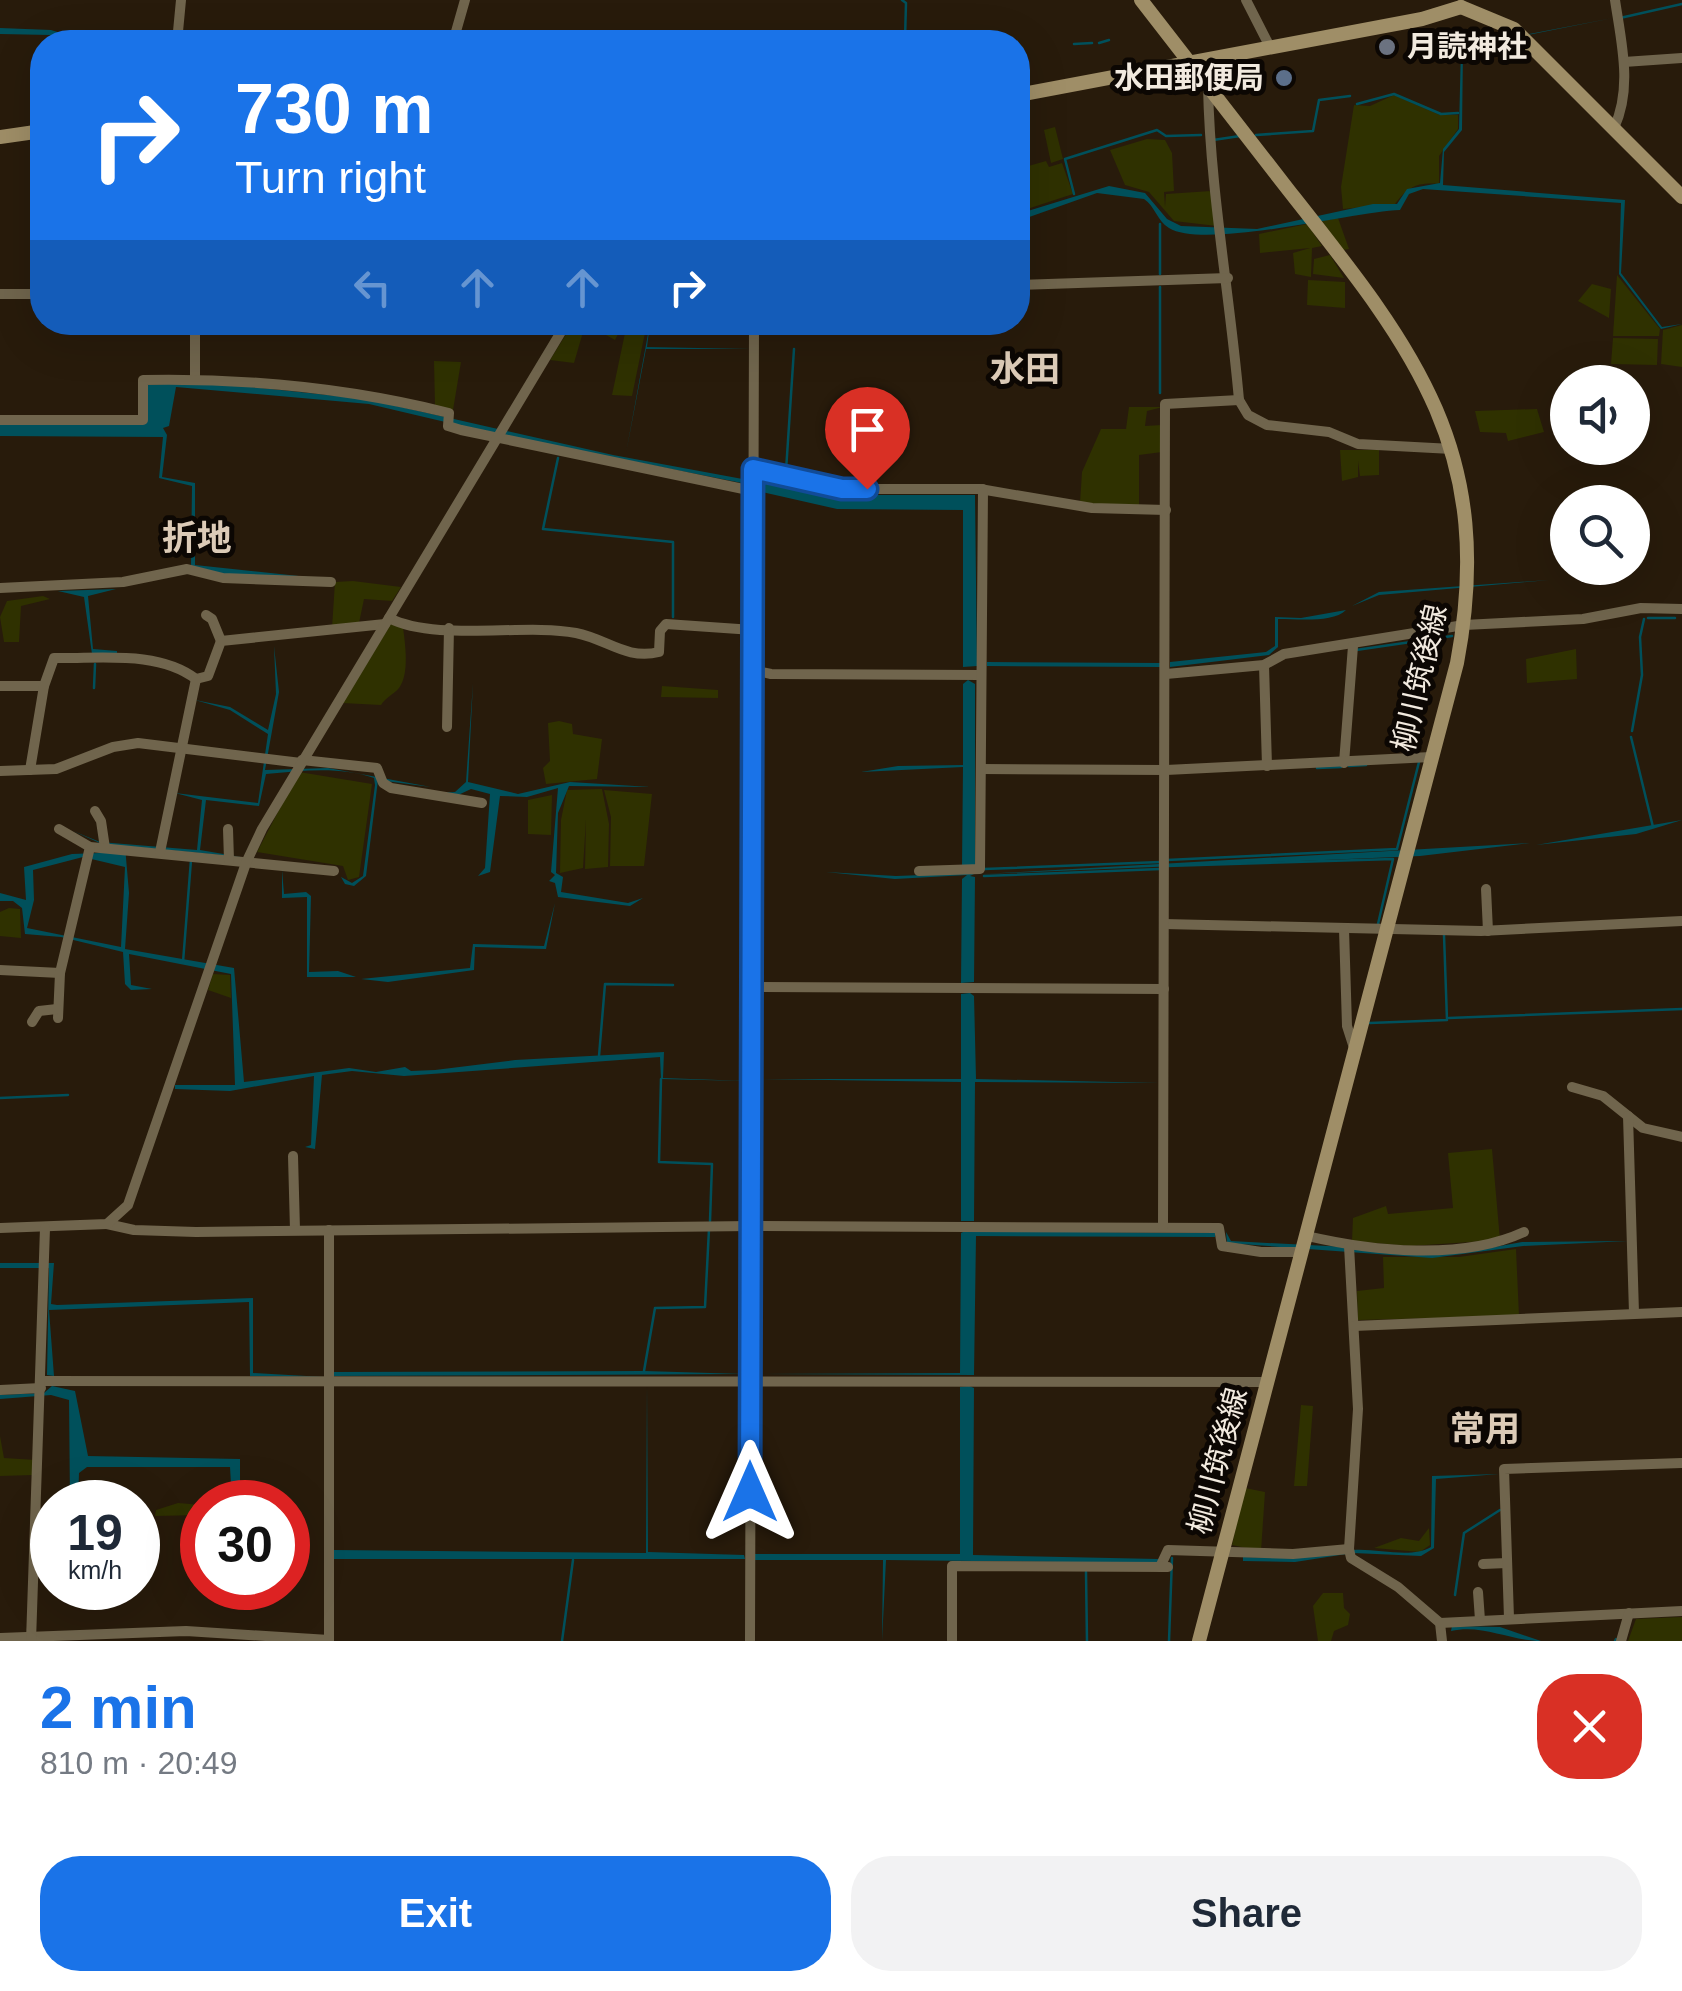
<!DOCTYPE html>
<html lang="en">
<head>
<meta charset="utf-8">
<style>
	body { margin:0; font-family:Helvetica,"Noto Sans JP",sans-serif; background:#f2f2f3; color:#1f2937; height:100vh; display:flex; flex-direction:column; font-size:38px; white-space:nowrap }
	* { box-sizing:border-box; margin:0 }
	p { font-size:32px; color:#747a83 }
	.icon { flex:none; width:55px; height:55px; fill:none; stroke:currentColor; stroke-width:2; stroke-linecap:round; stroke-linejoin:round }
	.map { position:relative; height:1641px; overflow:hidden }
	.sheet { display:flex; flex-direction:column; background:#fff; flex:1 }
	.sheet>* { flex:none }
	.top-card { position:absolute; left:30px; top:30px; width:1000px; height:305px; border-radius:40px; box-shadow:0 10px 40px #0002; background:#1a73e8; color:#fff; overflow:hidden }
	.controls { position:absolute; left:1550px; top:365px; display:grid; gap:20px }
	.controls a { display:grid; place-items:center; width:100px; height:100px; border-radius:50%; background:#fff; box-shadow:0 10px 40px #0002; font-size:50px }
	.speed { position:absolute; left:30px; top:1480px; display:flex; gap:20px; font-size:50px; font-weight:700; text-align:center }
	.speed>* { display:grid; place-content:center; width:130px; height:130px; border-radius:50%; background:#fff; box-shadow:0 10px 40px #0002; line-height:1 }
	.speed small { font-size:25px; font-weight:400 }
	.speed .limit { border:15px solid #d22; background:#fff; color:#111 }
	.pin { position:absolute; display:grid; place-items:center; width:85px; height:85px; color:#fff; margin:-102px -42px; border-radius:50% 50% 50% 0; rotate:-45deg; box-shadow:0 0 10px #0007 }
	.pin .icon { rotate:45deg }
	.me { position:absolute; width:110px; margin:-55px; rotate:0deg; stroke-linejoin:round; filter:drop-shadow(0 0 8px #0008) }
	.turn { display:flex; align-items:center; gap:35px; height:210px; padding:0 40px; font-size:45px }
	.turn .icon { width:130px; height:130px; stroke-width:2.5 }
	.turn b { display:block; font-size:70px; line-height:85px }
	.lanes { display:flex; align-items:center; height:95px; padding:0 40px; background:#0003; justify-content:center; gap:50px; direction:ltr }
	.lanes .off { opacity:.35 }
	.round { display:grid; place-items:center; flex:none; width:105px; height:105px; border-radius:40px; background:#f2f2f3 }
	.headline { display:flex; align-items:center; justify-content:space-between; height:170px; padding:0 40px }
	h1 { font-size:60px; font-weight:700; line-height:75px; color:#1a73e8 }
	.button { display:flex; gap:20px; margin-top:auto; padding:20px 40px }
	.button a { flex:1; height:115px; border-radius:40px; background:#1a73e8; color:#fff; font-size:40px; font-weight:700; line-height:115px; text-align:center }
	.button a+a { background:#f2f2f3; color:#1f2937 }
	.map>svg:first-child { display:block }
	.green { fill:#2f3100 }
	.water { fill:#00505b; fill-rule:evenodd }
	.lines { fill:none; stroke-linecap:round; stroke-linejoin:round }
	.stream { stroke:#00505b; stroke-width:2.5 }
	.minor { stroke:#70654d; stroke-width:10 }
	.secondary { stroke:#9f8e67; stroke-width:14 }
	.route-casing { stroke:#114b97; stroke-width:25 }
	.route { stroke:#1a73e8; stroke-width:18 }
	.worship-dot { fill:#6b7280; stroke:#0c0703; stroke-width:4 }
	.service-dot { fill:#5c6f8a; stroke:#0c0703; stroke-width:4 }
	.labels { text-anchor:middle; stroke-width:10; stroke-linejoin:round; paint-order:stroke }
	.poi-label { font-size:30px; font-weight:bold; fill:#f2eadf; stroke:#0c0703; text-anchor:start }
	.street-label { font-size:30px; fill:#f2eadf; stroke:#0c0703 }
	.quarter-label { font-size:35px; font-weight:bold; fill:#dccbb7; stroke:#0c0703 }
</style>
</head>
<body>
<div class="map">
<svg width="1682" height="1641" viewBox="0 0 1682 1641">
	<rect width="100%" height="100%" fill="#281b0b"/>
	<g class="green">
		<path d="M1394 95 1440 115H1458V129L1439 156V184C1417 182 1408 187 1395 204L1343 209 1341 187 1354 105 1370 106Z"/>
		<polygon points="1055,127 1063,159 1051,163 1044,130"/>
		<polygon points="1147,139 1165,140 1172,153 1174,191 1164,192 1165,207 1166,194 1211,191 1217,226 1174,221 1149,192 1125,185 1110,150"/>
		<polygon points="1046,161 1049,167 1062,163 1073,194 1018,212 1018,169"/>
		<polygon points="1338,218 1349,249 1343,250 1322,221"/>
		<polygon points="1307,224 1322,246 1312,248 1311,277 1295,274 1293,253 1310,248 1260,253 1259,234"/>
		<polygon points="1330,255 1344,278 1313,274 1314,259"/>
		<polygon points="1617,275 1660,329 1659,336 1613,336"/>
		<polygon points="1308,280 1345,282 1345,308 1307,305"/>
		<polygon points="1592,284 1611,289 1609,318 1578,301"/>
		<polygon points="612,322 647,323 632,396 612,395 625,333 619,332 615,340 606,335"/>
		<polygon points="1682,325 1682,367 1661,364 1663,330"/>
		<polygon points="570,328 583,332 574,363 550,360"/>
		<polygon points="1613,338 1658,339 1657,365 1611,364"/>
		<polygon points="434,361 461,362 453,410 435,406"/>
		<polygon points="1129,407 1163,407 1147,411 1145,426 1162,425 1162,452 1139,455 1139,507 1080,503 1082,472 1101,429 1126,429"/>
		<polygon points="1537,409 1544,432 1508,441 1506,433 1480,432 1475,411"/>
		<polygon points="1340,450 1379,450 1379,475 1360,476 1358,461 1358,477 1342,481"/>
		<polygon points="353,581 401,587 392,601 364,599 359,623 332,628 335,582"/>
		<polygon points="43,596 50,599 21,606 19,642 4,642 0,617 7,601"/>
		<path d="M391 624 403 627C405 643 410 674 399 688 393 695 386 697 381 705L342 703Z"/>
		<polygon points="1576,649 1577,679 1527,683 1526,659"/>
		<polygon points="662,686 718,690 718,698 661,697"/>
		<polygon points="559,721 572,724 573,734 602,739 597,779 546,784 543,768 550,761 548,723"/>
		<polygon points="299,772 372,784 359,877 348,880 343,866 257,852"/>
		<polygon points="602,789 609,824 608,867 585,869 586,819 583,868 560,873 561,820 567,790"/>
		<polygon points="604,790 652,794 644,866 610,866 611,817"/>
		<polygon points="552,795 551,835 528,834 528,800"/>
		<polygon points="9,908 20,909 21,938 0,936 0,912"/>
		<polygon points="213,974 230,975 231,998 208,990"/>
		<polygon points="1492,1149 1500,1240 1410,1246 1352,1241 1353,1218 1386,1206 1388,1214 1453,1208 1448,1153"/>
		<polygon points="1516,1249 1519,1316 1358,1320 1357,1291 1384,1288 1383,1257 1459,1257"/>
		<polygon points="1301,1405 1313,1406 1307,1486 1294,1486"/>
		<polygon points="0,1436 4,1458 36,1460 34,1475 0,1476"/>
		<polygon points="1245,1488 1265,1492 1261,1551 1232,1545"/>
		<polygon points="178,1503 202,1505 202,1515 155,1516 156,1510"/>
		<polygon points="1429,1528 1430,1545 1420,1552 1374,1548 1401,1538 1419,1541"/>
		<polygon points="1323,1593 1343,1593 1344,1608 1350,1614 1348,1625 1334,1631 1331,1641 1318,1641 1313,1606"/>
		<polygon points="1682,1617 1682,1641 1628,1641 1636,1619"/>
	</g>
	<g class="water">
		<path d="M1613 18 1463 48 1462 130 1444 152 1443 185 1625 200 1621 273 1662 327 1682 324 1661 329 1619 274 1621 203 1423 189 1409 194 1400 210C1351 212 1205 250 1169 228 1157 221 1155 206 1144 199L1097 193 1018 221V214L1109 186 1145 193 1167 219 1181 226 1257 229 1373 204H1397L1407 189 1440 183 1443 149 1459 129 1461 47Z"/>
		<polygon points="0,28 51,30 89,42 50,35 0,34"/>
		<polygon points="650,323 647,347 750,349 646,349 626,453"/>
		<polygon points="203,382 366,399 613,455 748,480 747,484 509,437 369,404 176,387 169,426 163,428 167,435 162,477 195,483 195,565 327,579 221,574 191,566 192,486 159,478 163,437 0,436 0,424 146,423 146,385"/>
		<polygon points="761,476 838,495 975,495 977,666 963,667 963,510 837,509 758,491"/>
		<polygon points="1549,580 1379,595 1352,606 1379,592"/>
		<polygon points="116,589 88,596 93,649 117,651 117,655 92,654 84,597 58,591"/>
		<path d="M1346 610C1333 623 1299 619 1278 619V647L1269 655 1170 667V662L1266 652 1275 646V617L1301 618Z"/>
		<path d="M274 646 279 692 265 770 328 768 431 787 378 780 366 876 354 886 345 884 341 877 352 883 363 876 375 785 374 778C339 766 302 771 266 774L259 806 206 800 200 850 241 857 125 846 129 893 125 949 234 968 244 1082 349 1068 376 1072 405 1067 411 1071 435 1070 515 1060 664 1052 663 1078 746 1081 661 1079 660 1057 404 1076 352 1071 322 1075 315 1149 305 1147 311 1145 314 1076 230 1091 175 1089V1085H235L231 974 129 954 131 985 152 989 131 990 125 984 123 952 61 937 25 934 22 908 13 901H0V893L26 900 24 867 72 854 100 853 102 844 73 831 100 842 197 850 202 800 175 793 258 803 268 734 230 710 195 700 230 707 268 730 276 694ZM83 857 125 867 121 947 27 928 34 900 33 870Z"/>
		<polygon points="987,662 1161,663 1161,667 987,666"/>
		<polygon points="968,680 975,684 975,866 962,866 963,767 861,772 898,766 963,765 963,684"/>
		<polygon points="473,683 468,782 518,794 570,782 651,787 569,786 558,813 556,873 563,877 561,892 628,903 643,898 630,906 558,897 555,883 549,881 555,875 551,872 558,788 527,797 500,796 490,872 478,876 485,868 490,794 471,789 456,796 438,793 455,792 466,782"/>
		<polygon points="1682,820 1636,834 1536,845"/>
		<polygon points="1530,843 1420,856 983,874"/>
		<polygon points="282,870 284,894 306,892 311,896 309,972 338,971 356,977 307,977 307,897 282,898"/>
		<polygon points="826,872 896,876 976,873 970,876 975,877 974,982 961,983 962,879 967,875 895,879"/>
		<polygon points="555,903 546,949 475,947 474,970 388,982 361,979 470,968 473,944 544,946"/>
		<polygon points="970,993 974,996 976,1079 1159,1083 975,1082 974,1221 961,1221 961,1082 758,1079 961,1079 961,994"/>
		<polygon points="965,1231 1215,1233 1215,1237 976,1236 974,1375 753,1374 960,1373 961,1233"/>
		<polygon points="1226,1232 1231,1241 1462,1253 1522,1242 1628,1241 1523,1246 1432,1258 1227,1243"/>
		<polygon points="0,1263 54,1263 51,1304 57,1305 253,1298 253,1373 324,1377 250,1376 249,1302 49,1310 54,1376 47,1375 49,1268 0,1268"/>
		<polygon points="644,1371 744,1374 334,1376 334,1372"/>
		<polygon points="52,1386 75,1391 88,1456 240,1459 240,1502 232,1502 230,1467 87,1467 79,1473 78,1502 70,1502 69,1400 51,1395 0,1399 0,1395 44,1393"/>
		<polygon points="647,1386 648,1552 744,1555 745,1559 334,1559 334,1550 646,1553"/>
		<polygon points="969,1386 974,1388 973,1555 1158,1559 1158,1563 886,1560 882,1641 883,1560 755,1560 755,1554 960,1554 960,1387"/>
		<path d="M1499 1474 1436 1479 1434 1548 1421 1556 1353 1553 1295 1562 1243 1561V1557C1281 1559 1315 1553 1353 1550 1377 1548 1411 1559 1431 1547L1432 1476Z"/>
		<path d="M1452 1626 1500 1627 1541 1641C1510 1641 1483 1624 1451 1631Z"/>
	</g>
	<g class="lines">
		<g class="stream">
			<polyline points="902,0 906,3 905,39"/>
			<polyline points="1620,18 1682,4"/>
			<polyline points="1099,43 1109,40"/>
			<polyline points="1074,44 1092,43"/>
			<polyline points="1357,104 1394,94 1441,114 1458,113"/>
			<polyline points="1256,135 1313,131 1319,100 1350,96"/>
			<polyline points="1213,140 1240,136"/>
			<polyline points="1074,194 1065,159 1157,130 1166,136 1201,135"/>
			<polyline points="1160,274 1160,224"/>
			<polyline points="1160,287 1160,393"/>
			<polyline points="558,458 543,529 673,542 673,617"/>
			<polyline points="786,471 794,349"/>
			<polyline points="1648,618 1675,618"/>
			<polyline points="1356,650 1452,636"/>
			<polyline points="94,688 95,664"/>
			<polyline points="1632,731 1642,675 1640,637 1644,619"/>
			<polyline points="1631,737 1653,827"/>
			<polyline points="1349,766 1366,765"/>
			<polyline points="1317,768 1341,767"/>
			<polyline points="1167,860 1397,849 1419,762"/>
			<polyline points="1167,866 1393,859 1378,924"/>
			<polyline points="984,869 1160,862"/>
			<polyline points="984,876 1160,869"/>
			<polyline points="183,962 191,860"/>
			<polyline points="1449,1018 1682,1009"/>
			<polyline points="1370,1023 1447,1020 1444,935"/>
			<polyline points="599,1056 605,984 673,985"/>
			<polyline points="661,1079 659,1162 712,1164 710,1221"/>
			<polyline points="0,1098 68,1095"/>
			<polyline points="644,1371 655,1308 705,1307 709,1229"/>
			<polyline points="1086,1572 1087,1641"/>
			<polyline points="1455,1595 1464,1533 1500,1510"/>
			<polyline points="562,1641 573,1560"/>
			<polyline points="1169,1641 1172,1558"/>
			<polyline points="1615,1641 1616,1639"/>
		</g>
		<g class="minor">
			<polyline points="1246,0 1270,47"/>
			<polyline points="177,42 181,0"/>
			<polyline points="453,42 465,0"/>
			<polyline points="1624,62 1682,58"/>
			<path d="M1208 86C1210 191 1230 295 1239 400L1248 415 1267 425 1329 432 1358 444 1452 449"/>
			<path d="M1614 128C1633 88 1621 41 1615 0"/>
			<polyline points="1018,285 1228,278"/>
			<polyline points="0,294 42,294"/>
			<polyline points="195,322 195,379"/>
			<path d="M0 420H143V380C246 378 349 388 449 413L448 426 461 430 753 491"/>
			<polyline points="753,469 842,489 980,489 1092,508 1166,510"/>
			<polyline points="0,588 123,582 187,569 223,578 331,582"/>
			<polyline points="206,615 212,619 221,641"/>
			<path d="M389 618C436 642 524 623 576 633 607 639 626 660 659 652L660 631 666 624 753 630"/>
			<polyline points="1264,665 1267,766"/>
			<polyline points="753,670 771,674 980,675"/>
			<polyline points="1166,674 1264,665 1284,654 1464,625 1583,619 1641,608 1682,609"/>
			<polyline points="196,679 208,676 221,641 385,624"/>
			<polyline points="0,686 44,686"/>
			<polyline points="447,727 449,628"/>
			<polyline points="302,760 377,768 383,783 391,788 482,803"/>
			<polyline points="1344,763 1353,646"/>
			<polyline points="981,769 1166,770 1431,757"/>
			<path d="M30 770 44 686 54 658C100 659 158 650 196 679"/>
			<polyline points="0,771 56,769 113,747 138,743 301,763"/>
			<polyline points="95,811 101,821 105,848"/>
			<polyline points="59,829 90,847 334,871"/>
			<polyline points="228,829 229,860"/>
			<polyline points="160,852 196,679"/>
			<polyline points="919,871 980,869 983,489"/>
			<polyline points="1486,889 1488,931"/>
			<polyline points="1164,924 1481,931 1682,921"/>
			<polyline points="1344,929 1347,1026 1355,1051"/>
			<polyline points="0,970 60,973"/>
			<polyline points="752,987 1164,989"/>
			<polyline points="58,1018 60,973 90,847"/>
			<polyline points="32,1022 39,1011 57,1009"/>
			<polyline points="1572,1087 1603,1096 1643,1128 1682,1137"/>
			<polyline points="1628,1116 1634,1313"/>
			<polyline points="293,1156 295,1230"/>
			<polyline points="107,1224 134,1230 196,1232 751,1226 1219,1228 1222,1246 1261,1252 1303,1252"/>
			<polyline points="1163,1227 1165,404 1239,400"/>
			<polyline points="0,1228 107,1224 128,1205 246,863 262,829 567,322"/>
			<path d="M1307 1236C1372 1251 1461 1261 1524 1232"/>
			<polyline points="1349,1246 1358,1409 1349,1549 1351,1558 1398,1587 1440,1623 1442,1641"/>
			<polyline points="1354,1326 1682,1312"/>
			<polyline points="41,1381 1268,1382"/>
			<polyline points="0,1390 41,1388"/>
			<polyline points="1483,1564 1507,1563"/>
			<polyline points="1160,1567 1168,1550 1293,1554 1349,1549"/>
			<polyline points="1478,1592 1480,1620"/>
			<polyline points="1509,1618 1504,1469 1682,1463"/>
			<polyline points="1440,1623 1682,1611"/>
			<polyline points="0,1638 186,1631 329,1640"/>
			<polyline points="31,1641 45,1228"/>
			<polyline points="329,1641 329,1230"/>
			<polyline points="750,1641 754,322"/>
			<polyline points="952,1641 952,1566 1168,1567"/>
			<polyline points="1621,1641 1629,1613"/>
		</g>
		<g class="secondary">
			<path d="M1141 0C1191 64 1240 128 1290 192 1414 349 1497 451 1457 663L1199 1641"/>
			<polyline points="1461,7 1514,29 1682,197"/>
			<polyline points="595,42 636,42"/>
			<polyline points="1018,95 1422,19 1461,7"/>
			<polyline points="0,137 42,131"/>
		</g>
	</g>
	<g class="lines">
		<defs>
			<polyline id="route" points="750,1492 753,469 842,489 867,489"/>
		</defs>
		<use href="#route" class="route-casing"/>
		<use href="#route" class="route"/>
	</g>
	<circle class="worship-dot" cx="1387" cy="47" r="10"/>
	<circle class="service-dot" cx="1284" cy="78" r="10"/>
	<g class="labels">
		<g class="poi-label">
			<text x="1407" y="57">月読神社</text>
			<text x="1264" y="88" text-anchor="end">水田郵便局</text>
		</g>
		<g class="street-label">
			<text transform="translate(1420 678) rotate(-77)" y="10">柳川筑後線</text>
			<text transform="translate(1218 1461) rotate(-75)" y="10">柳川筑後線</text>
		</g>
		<g class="quarter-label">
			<text x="1025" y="381">水田</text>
			<text x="197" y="550">折地</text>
			<text x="1485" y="1441">常用</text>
		</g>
	</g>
</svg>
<div class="controls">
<a><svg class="icon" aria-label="sound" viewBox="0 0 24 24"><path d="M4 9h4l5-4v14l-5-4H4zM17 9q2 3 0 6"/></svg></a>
<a><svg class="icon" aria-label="search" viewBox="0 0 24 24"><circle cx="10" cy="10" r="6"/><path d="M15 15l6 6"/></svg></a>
</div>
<div class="speed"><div>19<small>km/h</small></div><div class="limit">30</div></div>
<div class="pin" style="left:867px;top:489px;background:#d93025"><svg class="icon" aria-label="arrive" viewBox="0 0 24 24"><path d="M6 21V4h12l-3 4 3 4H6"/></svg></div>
<svg class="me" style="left:750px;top:1492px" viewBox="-20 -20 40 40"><path d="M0-17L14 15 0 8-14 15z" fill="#1a73e8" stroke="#fff" stroke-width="4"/></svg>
<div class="top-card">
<div class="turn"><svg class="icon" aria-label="right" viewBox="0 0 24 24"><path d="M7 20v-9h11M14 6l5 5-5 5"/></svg><div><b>730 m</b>Turn right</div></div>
<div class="lanes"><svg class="icon off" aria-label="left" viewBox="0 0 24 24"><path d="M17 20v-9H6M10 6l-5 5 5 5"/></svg><svg class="icon off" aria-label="ahead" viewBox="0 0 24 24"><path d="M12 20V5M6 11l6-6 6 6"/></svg><svg class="icon off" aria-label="ahead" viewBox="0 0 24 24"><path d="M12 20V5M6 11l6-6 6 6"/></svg><svg class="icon" aria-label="right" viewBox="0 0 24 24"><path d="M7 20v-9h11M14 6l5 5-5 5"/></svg></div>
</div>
</div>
<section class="sheet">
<div class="headline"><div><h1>2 min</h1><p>810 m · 20:49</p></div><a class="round" style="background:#d93025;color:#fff"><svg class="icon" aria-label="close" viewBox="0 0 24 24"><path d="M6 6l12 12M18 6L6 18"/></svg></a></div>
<div class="button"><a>Exit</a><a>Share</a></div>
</section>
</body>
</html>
